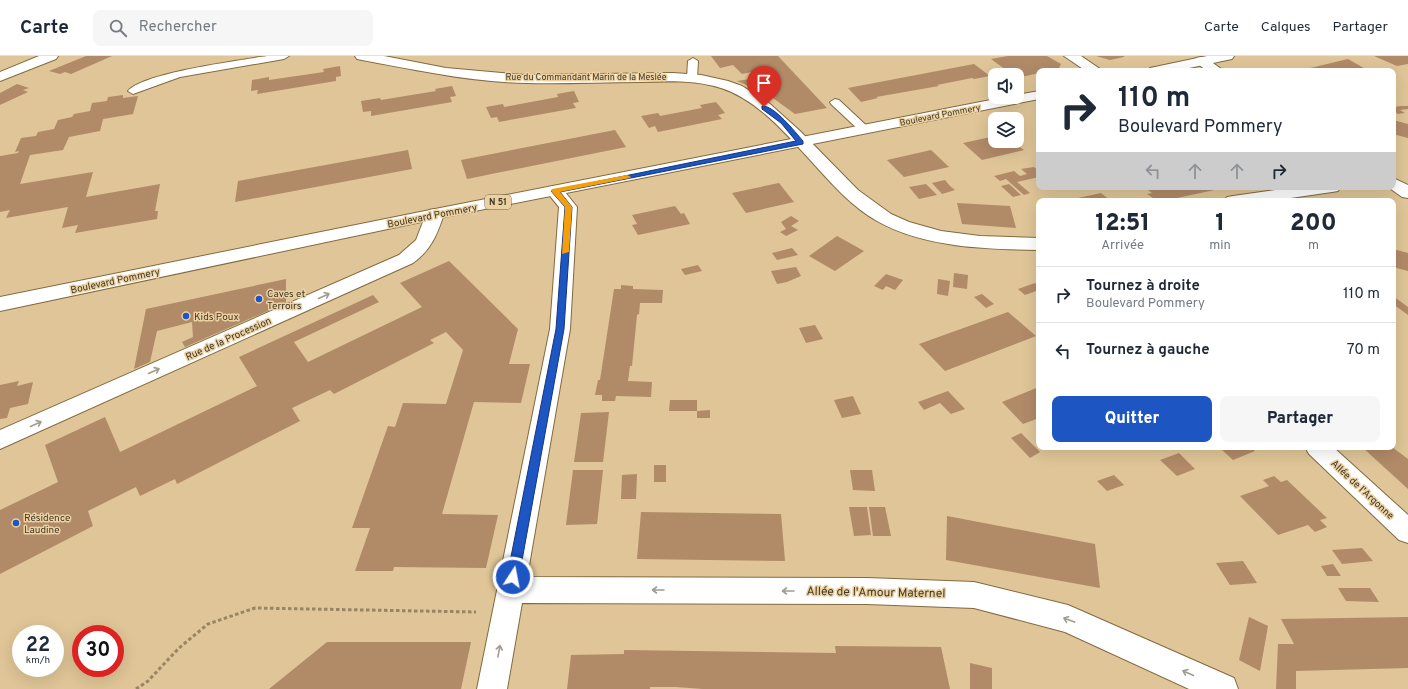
<!DOCTYPE html>
<html lang="fr">
<head>
<meta charset="utf-8">
<style>
	body { margin:0; font-family:Overpass,sans-serif; background:#f6f6f7; color:#1f2937; height:100vh; display:flex; flex-direction:column; font-size:15px; white-space:nowrap }
	* { box-sizing:border-box; margin:0 }
	p { font-size:13px; color:#747a83 }
	.icon { flex:none; width:22px; height:22px; fill:none; stroke:currentColor; stroke-width:2; stroke-linecap:round; stroke-linejoin:round }
	.map { position:relative; flex:1; overflow:hidden }
	.drawer { position:absolute; left:1036px; top:142px; width:360px; height:252px; display:flex; flex-direction:column; background:#fff; border-radius:8px; box-shadow:0 4px 16px #0002 }
	.drawer>* { flex:none }
	.top-card { position:absolute; left:1036px; top:12px; width:360px; height:122px; border-radius:8px; box-shadow:0 4px 16px #0002; background:#fff; color:#1f2937; overflow:hidden }
	.tools { position:absolute; left:988px; top:12px; display:grid; gap:8px }
	.tools a { display:grid; place-items:center; width:36px; height:36px; border-radius:8px; background:#fff; box-shadow:0 4px 16px #0002; font-size:20px }
	.speed { position:absolute; left:12px; top:569px; display:flex; gap:8px; font-size:20px; font-weight:700; text-align:center }
	.speed>* { display:grid; place-content:center; width:52px; height:52px; border-radius:50%; background:#fff; box-shadow:0 4px 16px #0002; line-height:1 }
	.speed small { font-size:10px; font-weight:400 }
	.speed .limit { border:6px solid #d22; background:#fff; color:#111 }
	.pin { position:absolute; display:grid; place-items:center; width:34px; height:34px; color:#fff; margin:-41px -17px; border-radius:50% 50% 50% 0; rotate:-45deg; box-shadow:0 0 4px #0007 }
	.pin .icon { rotate:45deg }
	.me { position:absolute; width:44px; margin:-22px; rotate:11deg; stroke-linejoin:round; filter:drop-shadow(0 0 3px #0008) }
	.turn { display:flex; align-items:center; gap:14px; height:84px; padding:0 16px; font-size:18px }
	.turn .icon { width:52px; height:52px; stroke-width:2.5 }
	.turn b { display:block; font-size:28px; line-height:34px }
	.lanes { display:flex; align-items:center; height:38px; padding:0 16px; background:#0003; justify-content:center; gap:20px; direction:ltr }
	.lanes .off { opacity:.35 }
	.eta { display:flex; justify-content:space-evenly; align-items:center; height:68px; text-align:center }
	.eta b { font-size:24px; font-weight:800; line-height:28px }
	.button { display:flex; gap:8px; margin-top:auto; padding:8px 16px }
	.button a { flex:1; height:46px; border-radius:8px; background:#1d55c2; color:#fff; font-size:16px; font-weight:800; line-height:46px; text-align:center }
	.button a+a { background:#f6f6f7; color:#1f2937 }
	ul { padding:0; list-style:none }
	li { display:flex; align-items:center; gap:12px; height:56px; padding:0 16px; border-top:1px solid #e0e1e3 }
	li div { flex:1 }
	li b { display:block; font-size:15px }
	li em { font-style:normal }
	header { display:flex; align-items:center; gap:24px; box-sizing:border-box; height:56px; padding:0 20px; background:#fff; border-bottom:1px solid #e0e1e3 }
	header strong { font-size:19px }
	nav { display:flex; gap:22px; margin-inline-start:auto; font-size:14px }
	.search { width:280px; height:36px; background:#f6f6f7; display:flex; align-items:center; gap:10px; box-sizing:border-box; padding:0 14px; border-radius:8px; color:#747a83; font-size:15px }
	.map>svg:first-child { display:block }
	.building { fill:#b18a68 }
	.lines { fill:none; stroke-linecap:round; stroke-linejoin:round }
	.service-casing { stroke:#826a3f; stroke-width:2 }
	.minor-casing { stroke:#826a3f; stroke-width:2 }
	.primary-casing { stroke:#826a3f; stroke-width:2 }
	.path { stroke:#988564; stroke-width:3; stroke-dasharray:3.5 2.5; stroke-linecap:butt }
	.service { fill:#fff; fill-rule:evenodd }
	.minor { fill:#fff; fill-rule:evenodd }
	.primary { fill:#fff; fill-rule:evenodd }
	.oneway { stroke:#a09c92 }
	.route { fill:#1d55c2; stroke:#13377e }
	.slow { fill:#f59e0b }
	.poi-dot { fill:#1d55c2; stroke:#ecd2a3; stroke-width:1.5 }
	.labels { text-anchor:middle; stroke-width:3; stroke-linejoin:round; paint-order:stroke }
	.far-street-label { font-size:9px; fill:#423825; stroke:#ecd2a3 }
	.shield { fill:#ecd2a3; stroke:#75664b; stroke-width:1 }
	.shield-label { font-size:9px; font-weight:bold; fill:#423825 }
	.street-label { font-size:10px; fill:#423825; stroke:#ecd2a3 }
	.poi-label { font-size:10px; fill:#423825; stroke:#ecd2a3; text-anchor:start }
	.near-street-label { font-size:12px; fill:#423825; stroke:#ecd2a3 }
</style>
</head>
<body>
<header>
<strong>Carte</strong>
<div class="search"><svg class="icon" aria-label="search" viewBox="0 0 24 24"><circle cx="10" cy="10" r="6"/><path d="M15 15l6 6"/></svg>Rechercher</div>
<nav><a>Carte</a><a>Calques</a><a>Partager</a></nav>
</header>
<div class="map">
<svg width="1408" height="633" viewBox="0 0 1408 633">
	<rect width="100%" height="100%" fill="#dfc597"/>
	<g class="building">
		<polygon points="86,0 112,0 71,18 65,16 60,18 49,15"/>
		<polygon points="711,0 778,0 827,52 795,58 766,37 737,25 769,20 761,14 742,18 733,9 720,12"/>
		<polygon points="1008,0 1047,0 1061,8 1058,14 1039,15 1039,17 1017,22 1017,19 1013,19 991,3"/>
		<polygon points="1096,0 1124,0 1124,1 1110,4"/>
		<polygon points="1374,0 1408,0 1408,8 1397,10"/>
		<polygon points="1348,3 1369,15 1298,14 1300,12 1306,13"/>
		<polygon points="974,8 990,20 974,23 972,22 937,29 939,30 876,41 878,42 861,46 848,32"/>
		<polygon points="340,10 341,20 336,21 336,25 257,38 258,34 251,35 252,24 269,21 269,24 324,16 323,13"/>
		<polygon points="17,28 29,32 23,34 28,36 0,49 0,37"/>
		<polygon points="452,30 456,40 450,41 452,46 371,60 371,55 363,56 361,45 380,42 381,44 436,35 435,33"/>
		<polygon points="574,35 579,46 573,47 576,52 499,66 497,61 491,62 486,51 503,48 504,51 558,41 557,38"/>
		<polygon points="123,39 123,42 138,40 133,58 103,63 100,75 69,81 63,94 30,99 20,128 93,116 86,141 160,128 155,155 158,155 157,163 75,177 78,169 62,172 68,151 6,162 10,154 0,156 0,100 18,97 19,95 15,96 21,82 36,80 38,76 54,73 58,64 72,61 74,58 90,55 92,47 107,45 108,41"/>
		<polygon points="716,46 725,57 718,59 722,63 658,76 655,70 649,72 641,60 658,57 660,60 702,52 700,49"/>
		<polygon points="1401,50 1408,50 1408,53 1400,54 1405,57 1398,58 1393,55 1393,51"/>
		<polygon points="1393,64 1408,68 1408,82 1393,78"/>
		<polygon points="615,74 626,91 467,123 461,104"/>
		<polygon points="995,80 995,85 1012,85 1024,94 982,104 963,87"/>
		<polygon points="408,94 412,113 235,146 238,125"/>
		<polygon points="931,94 949,111 904,121 887,104"/>
		<polygon points="1034,111 1039,115 1039,121 1017,126 1030,137 1024,139 1006,123 1000,125 994,120 1014,115 1020,120 1027,118 1021,113"/>
		<polygon points="945,124 950,130 955,134 942,138 932,127"/>
		<polygon points="779,127 794,146 746,157 732,137"/>
		<polygon points="926,128 937,139 919,143 909,131"/>
		<polygon points="1009,128 1021,139 1013,141 1001,130"/>
		<polygon points="1144,131 1224,131 1224,132 1177,142 1178,143 1163,145 1156,144 1147,138 1152,137"/>
		<polygon points="1101,137 1111,145 1069,145 1069,144"/>
		<polygon points="957,147 1010,150 1016,172 962,168"/>
		<polygon points="675,150 681,158 684,157 690,168 638,179 632,169 637,168 632,159"/>
		<polygon points="791,160 799,165 791,170 798,174 786,180 780,176 786,173 781,166"/>
		<polygon points="837,180 864,195 835,215 809,200"/>
		<polygon points="792,192 798,199 777,204 772,197"/>
		<polygon points="1393,193 1408,197 1408,215 1393,211"/>
		<polygon points="449,205 518,273 509,308 530,308 521,347 474,346 442,458 498,459 486,512 394,511 393,515 355,515 370,472 352,472 388,370 395,371 403,347 446,348 463,294 446,276 430,284 434,287 334,338 330,334 292,352 300,365 177,428 175,423 140,440 136,431 88,455 93,470 0,518 0,454 58,426 45,389 105,361 120,396 257,330 239,301 373,239 379,246 294,286 308,306 422,251 400,227"/>
		<polygon points="698,209 702,215 685,219 681,213"/>
		<polygon points="796,211 801,220 787,226 777,228 771,215"/>
		<polygon points="954,217 968,219 967,233 953,231"/>
		<polygon points="886,218 903,224 895,234 886,230 883,234 874,230"/>
		<polygon points="286,223 286,247 185,291 182,286 193,281 192,266 157,275 150,306 134,313 146,253"/>
		<polygon points="938,223 950,225 948,240 937,238"/>
		<polygon points="1035,227 1039,230 1039,234 1025,239 1018,233"/>
		<polygon points="621,229 633,230 633,233 663,234 662,247 640,247 639,258 637,259 632,310 630,310 628,325 652,326 651,341 616,340 615,345 602,345 602,339 595,339 598,324 600,324 614,233 621,233"/>
		<polygon points="982,238 994,248 986,252 974,241"/>
		<polygon points="1393,240 1408,251 1408,259 1393,248"/>
		<polygon points="1008,256 1036,280 945,315 919,288"/>
		<polygon points="815,269 823,283 806,287 799,272"/>
		<polygon points="19,325 17,330 33,326 28,348 10,352 7,362 0,363 0,329"/>
		<polygon points="1039,331 1039,358 1037,359 1039,362 1023,368 1002,346"/>
		<polygon points="948,335 965,353 951,358 940,347 924,354 918,346"/>
		<polygon points="853,340 861,358 842,362 834,344"/>
		<polygon points="670,344 697,344 697,355 669,355"/>
		<polygon points="710,354 710,362 697,362 697,355"/>
		<polygon points="609,356 603,406 574,406 581,357"/>
		<polygon points="1021,377 1040,396 1030,402 1011,382"/>
		<polygon points="1227,391 1251,391 1255,395 1233,404 1221,393"/>
		<polygon points="1362,391 1392,391 1408,403 1408,433"/>
		<polygon points="1179,397 1195,413 1177,420 1160,404"/>
		<rect x="654" y="409" width="12" height="17"/>
		<polygon points="573,414 603,414 597,468 566,469"/>
		<polygon points="850,414 872,414 875,435 853,434"/>
		<polygon points="637,418 636,443 621,443 622,419"/>
		<polygon points="1114,419 1124,429 1107,435 1097,425"/>
		<polygon points="1274,420 1281,426 1287,424 1327,462 1320,464 1327,471 1315,476 1308,469 1278,479 1240,440 1269,430 1263,424"/>
		<polygon points="849,451 867,451 871,479 854,480"/>
		<polygon points="869,451 885,451 891,480 873,480"/>
		<polygon points="641,456 781,458 785,505 637,503"/>
		<polygon points="947,460 1095,488 1100,532 946,504"/>
		<polygon points="1362,492 1373,505 1342,508 1332,494"/>
		<polygon points="1243,505 1257,527 1230,529 1216,507"/>
		<polygon points="1333,508 1341,520 1327,520 1321,510"/>
		<polygon points="1338,532 1370,532 1379,546 1346,545"/>
		<polygon points="1249,561 1268,570 1260,615 1239,604"/>
		<polygon points="1408,561 1408,612 1296,615 1296,633 1276,633 1278,588 1294,588 1281,563"/>
		<polygon points="327,586 471,586 461,633 269,633"/>
		<polygon points="835,590 941,591 950,633 703,633 676,631 650,631 650,633 567,633 571,599 624,598 624,594 836,597"/>
		<polygon points="970,607 992,612 992,633 970,633"/>
	</g>
	<g class="lines">
		<defs>
			<g id="service">
				<path d="M267 0H289L284 3 180 21 133 38 128 35C142 17 241 4 267 0Z"/>
				<polygon points="693,2 698,5 697,22 692,25 687,22 688,5"/>
				<polygon points="835,43 839,44 869,72 871,74 869,76 861,76 831,48 830,46"/>
			</g>
			<g id="minor">
				<polygon points="39,0 58,0 56,3 0,25 0,16"/>
				<path d="M355 0H384L446 12 525 19 673 17 701 19 728 25 742 30 770 48 800 75 858 134 891 158 909 166 941 175 980 180 1039 182V194C986 193 925 192 877 165 852 151 831 127 812 106 786 78 758 44 721 32 695 24 667 25 640 26 602 26 564 28 526 27 471 26 416 14 362 4L357 3Z"/>
				<polygon points="1064,0 1081,0 1103,15 1086,15"/>
				<polygon points="1201,1 1206,2 1224,15 1207,15 1194,5 1196,2"/>
				<polygon points="1393,122 1408,129 1408,142 1402,141 1388,131 1393,131"/>
				<polygon points="555,130 561,131 577,151 570,273 527,521 867,522 974,526 1068,549 1234,622 1238,633 1189,633 1065,576 974,552 867,548 522,547 507,633 477,633 550,273 559,151 546,135 549,131"/>
				<polygon points="1296,131 1341,131 1338,135 1332,136 1270,145 1224,145 1227,141 1233,140"/>
				<path d="M435 153 441 154 444 158C437 179 431 194 413 207L0 393V374L399 199 416 184 426 158 429 154Z"/>
				<polygon points="1305,391 1333,391 1408,459 1408,487 1399,484 1309,398"/>
			</g>
			<g id="primary">
				<polygon points="1207,0 1234,0 1232,3 1175,15 1148,15 1150,12"/>
				<polygon points="1039,35 1039,43 435,163 0,255 0,241 435,153 1006,41 1017,41 1017,39"/>
			</g>
		</defs>
		<use href="#service" class="service-casing"/>
		<use href="#minor" class="minor-casing"/>
		<use href="#primary" class="primary-casing"/>
		<polyline class="path" points="136,633 148,625 179,592 208,568 255,552 476,556"/>
		<use href="#service" class="service"/>
		<use href="#minor" class="minor"/>
		<use href="#primary" class="primary"/>
	</g>
	<defs><path id="oneway-shaft" d="M-6 0H5M1.5-3L5.5 0L1.5 3" fill="none" stroke-width="1.6" stroke-linecap="round" stroke-linejoin="round"/></defs>
	<g class="oneway">
		<use href="#oneway-shaft" transform="translate(324 240) rotate(-24)"/>
		<use href="#oneway-shaft" transform="translate(154 315) rotate(-24)"/>
		<use href="#oneway-shaft" transform="translate(36 368) rotate(-24)"/>
		<use href="#oneway-shaft" transform="translate(658 534) rotate(-180)"/>
		<use href="#oneway-shaft" transform="translate(788 535) rotate(-180)"/>
		<use href="#oneway-shaft" transform="translate(1069 564) rotate(-160)"/>
		<use href="#oneway-shaft" transform="translate(499 595) rotate(-79)"/>
		<use href="#oneway-shaft" transform="translate(1188 617) rotate(-156)"/>
	</g>
	<path class="route" d="M762 50C774 49 795 76 803 85V88L560 136 572 151 564 273 519 521 517 525 513 527 509 525 507 521 556 273 565 151 551 135 796 85 781 67 762 53Z"/>
	<polygon class="slow" points="627,119 631,121 630,122 560,136 572,151 569,196 562,198 565,151 551,135 552,133"/>
	<g class="poi-dot">
		<circle cx="259" cy="243" r="4"/>
		<circle cx="186" cy="260" r="4"/>
		<circle cx="16" cy="467" r="4"/>
	</g>
	<g class="labels">
		<g class="far-street-label">
			<text x="586" y="24">Rue du Commandant Marin de la Meslée</text>
			<text transform="translate(940 59) rotate(-11)" y="3">Boulevard Pommery</text>
		</g>
		<rect class="shield" x="485" y="139" width="26" height="14" rx="3"/>
		<g class="shield-label">
			<text x="498" y="149">N 51</text>
		</g>
		<g class="street-label">
			<text transform="translate(432 159) rotate(-11)" y="4">Boulevard Pommery</text>
			<text transform="translate(115 224) rotate(-12)" y="4">Boulevard Pommery</text>
			<text transform="translate(228 282) rotate(-24)" y="4">Rue de la Procession</text>
			<text transform="translate(1363 433) rotate(43)" y="4">Allée de l'Argonne</text>
		</g>
		<g class="poi-label">
			<text x="267" y="241">Caves et<tspan x="267" dy="12">Terroirs</tspan></text>
			<text x="194" y="264">Kids Poux</text>
			<text x="24" y="465">Résidence<tspan x="24" dy="12">Laudine</tspan></text>
		</g>
		<g class="near-street-label">
			<text transform="translate(876 536) rotate(1)" y="4">Allée de l'Amour Maternel</text>
		</g>
	</g>
</svg>
<div class="tools">
<a><svg class="icon" aria-label="sound" viewBox="0 0 24 24"><path d="M4 9h4l5-4v14l-5-4H4zM17 9q2 3 0 6"/></svg></a>
<a><svg class="icon" aria-label="layers" viewBox="0 0 24 24"><path d="M12 4l9 5-9 5-9-5zM3 14l9 5 9-5"/></svg></a>
</div>
<div class="speed"><div>22<small>km/h</small></div><div class="limit">30</div></div>
<div class="pin" style="left:764px;top:51px;background:#d93025"><svg class="icon" aria-label="arrive" viewBox="0 0 24 24"><path d="M6 21V4h12l-3 4 3 4H6"/></svg></div>
<svg class="me" style="left:513px;top:521px" viewBox="-20 -20 40 40"><circle r="17" fill="#1d55c2" stroke="#fff" stroke-width="3"/><path d="M0-11L8 9 0 5-8 9z" fill="#fff"/></svg>
<div class="top-card">
<div class="turn"><svg class="icon" aria-label="right" viewBox="0 0 24 24"><path d="M7 20v-9h11M14 6l5 5-5 5"/></svg><div><b>110 m</b>Boulevard Pommery</div></div>
<div class="lanes"><svg class="icon off" aria-label="left" viewBox="0 0 24 24"><path d="M17 20v-9H6M10 6l-5 5 5 5"/></svg><svg class="icon off" aria-label="ahead" viewBox="0 0 24 24"><path d="M12 20V5M6 11l6-6 6 6"/></svg><svg class="icon off" aria-label="ahead" viewBox="0 0 24 24"><path d="M12 20V5M6 11l6-6 6 6"/></svg><svg class="icon" aria-label="right" viewBox="0 0 24 24"><path d="M7 20v-9h11M14 6l5 5-5 5"/></svg></div>
</div>
<section class="drawer">
<div class="eta">
<div><b>12:51</b><p>Arrivée</p></div>
<div><b>1</b><p>min</p></div>
<div><b>200</b><p>m</p></div>
</div>
<ul>
<li><svg class="icon" aria-label="right" viewBox="0 0 24 24"><path d="M7 20v-9h11M14 6l5 5-5 5"/></svg><div><b>Tournez à droite</b><p>Boulevard Pommery</p></div><em>110 m</em></li>
<li><svg class="icon" aria-label="left" viewBox="0 0 24 24"><path d="M17 20v-9H6M10 6l-5 5 5 5"/></svg><div><b>Tournez à gauche</b></div><em>70 m</em></li>
</ul>
<div class="button"><a>Quitter</a><a>Partager</a></div>
</section>
</div>
</body>
</html>
